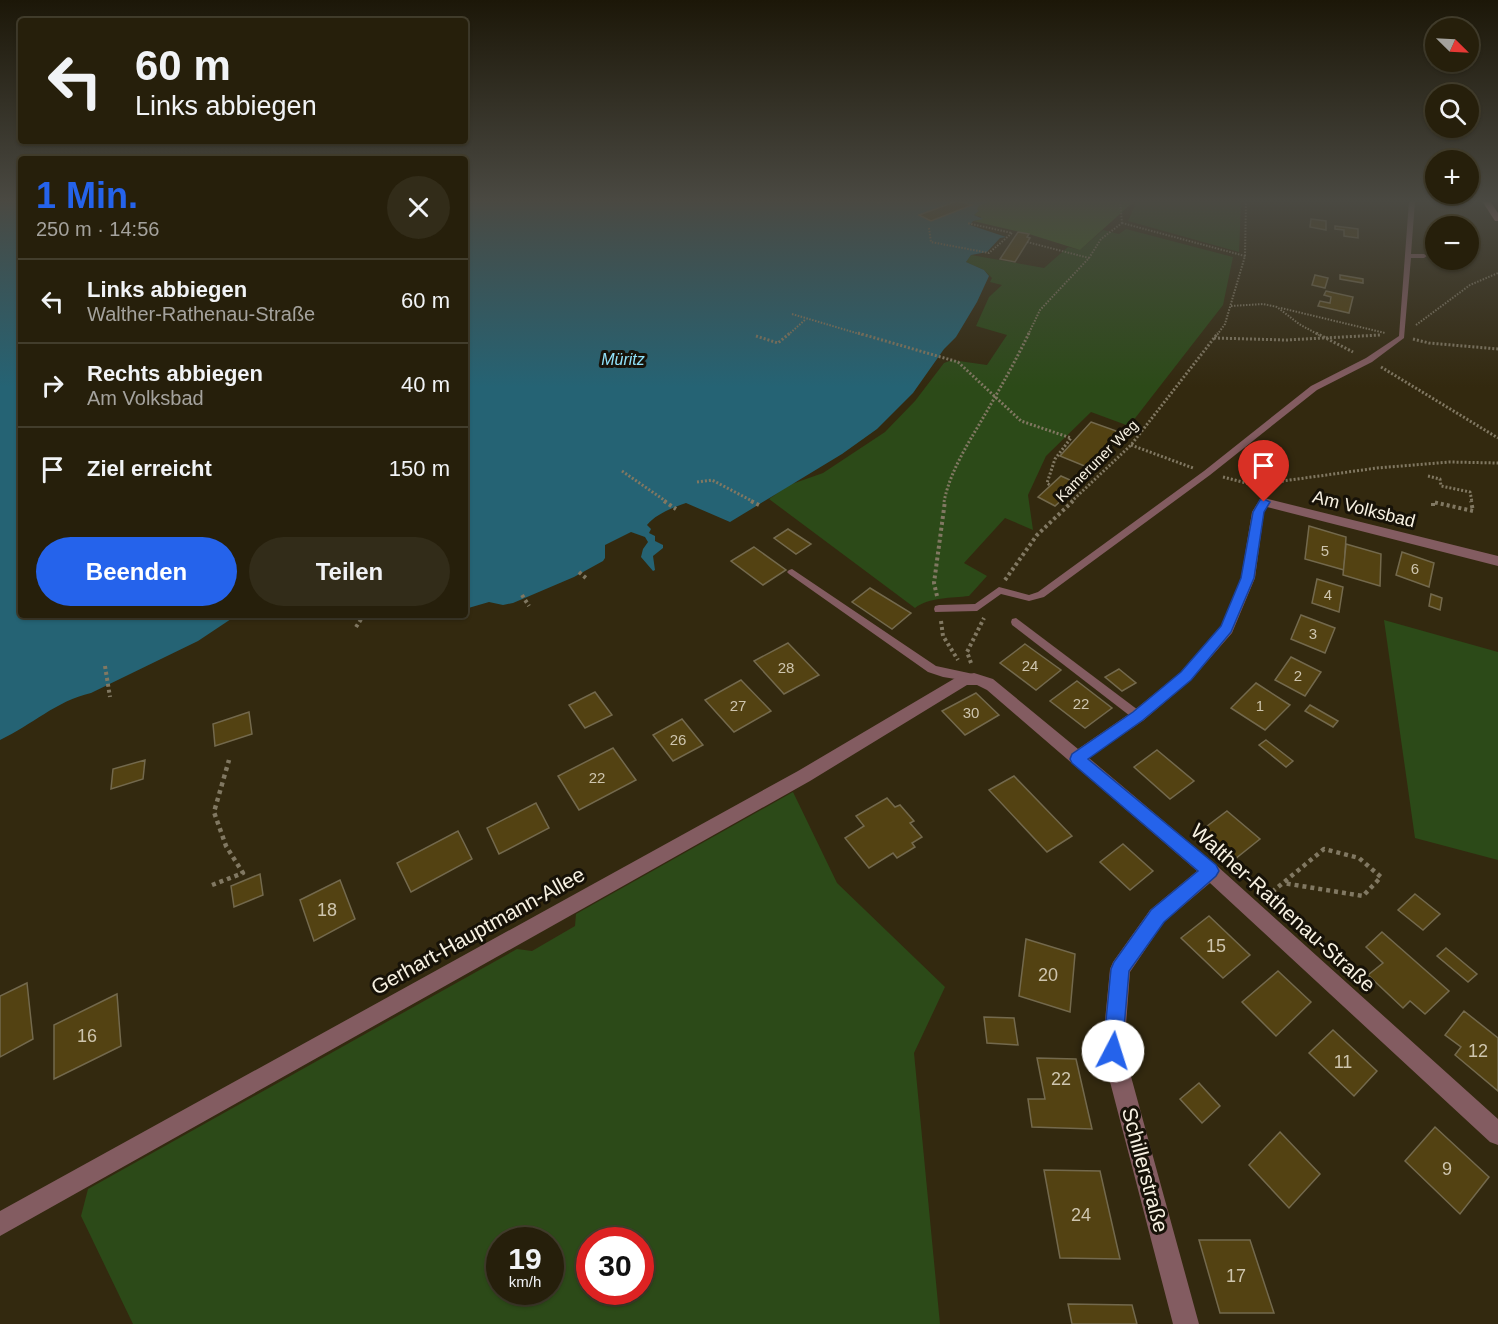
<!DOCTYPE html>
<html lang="de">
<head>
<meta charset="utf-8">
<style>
	body { margin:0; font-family:Arial,sans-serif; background:#322c19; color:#f1f3f6; height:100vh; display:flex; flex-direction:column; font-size:22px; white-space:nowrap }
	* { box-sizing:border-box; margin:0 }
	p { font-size:20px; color:#a4a29d }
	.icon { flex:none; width:33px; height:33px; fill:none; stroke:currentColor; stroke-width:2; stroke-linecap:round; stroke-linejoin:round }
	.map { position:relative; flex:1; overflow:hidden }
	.details { position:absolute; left:18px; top:156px; width:450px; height:462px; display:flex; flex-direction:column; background:#261f0b; border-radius:6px; box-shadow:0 2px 4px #0004,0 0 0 2px #423d2c }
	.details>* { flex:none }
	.hud { position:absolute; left:18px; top:18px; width:450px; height:126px; border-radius:6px; box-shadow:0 2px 4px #0004,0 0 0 2px #423d2c; background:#261f0b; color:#f1f3f6; overflow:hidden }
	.needle { width:39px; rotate:114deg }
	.tools { position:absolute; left:1425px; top:18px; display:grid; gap:12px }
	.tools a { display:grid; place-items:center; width:54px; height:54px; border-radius:50%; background:#261f0b; box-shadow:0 2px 4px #0004,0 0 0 2px #423d2c; font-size:30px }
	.speed { position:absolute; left:486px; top:1227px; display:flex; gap:12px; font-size:30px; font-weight:700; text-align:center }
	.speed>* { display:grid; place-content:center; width:78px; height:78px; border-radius:50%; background:#261f0b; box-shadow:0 2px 4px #0004,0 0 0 2px #423d2c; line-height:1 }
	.speed small { font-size:15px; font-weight:400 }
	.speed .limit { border:9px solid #d22; background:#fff; color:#111 }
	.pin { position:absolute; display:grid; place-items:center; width:51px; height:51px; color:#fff; margin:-62px -26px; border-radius:50% 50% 50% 0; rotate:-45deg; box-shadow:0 0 6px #0007 }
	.pin .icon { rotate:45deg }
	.me { position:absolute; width:66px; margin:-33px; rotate:5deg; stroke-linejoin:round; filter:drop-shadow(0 0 4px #0008) }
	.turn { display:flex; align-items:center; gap:21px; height:126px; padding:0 18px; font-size:27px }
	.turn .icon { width:78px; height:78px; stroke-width:2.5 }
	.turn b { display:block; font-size:42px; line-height:51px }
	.round { display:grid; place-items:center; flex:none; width:63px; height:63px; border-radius:32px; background:#322c19 }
	.headline { display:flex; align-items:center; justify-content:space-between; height:102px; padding:0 18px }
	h1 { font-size:36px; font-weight:700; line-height:45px; color:#2563eb }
	.primary-button { display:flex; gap:12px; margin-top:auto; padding:12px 18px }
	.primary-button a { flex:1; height:69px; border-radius:36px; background:#2563eb; color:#fff; font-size:24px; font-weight:700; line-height:69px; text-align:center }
	.primary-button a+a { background:#322c19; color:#f1f3f6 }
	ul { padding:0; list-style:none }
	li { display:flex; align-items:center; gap:18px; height:84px; padding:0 18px; border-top:2px solid #423d2c }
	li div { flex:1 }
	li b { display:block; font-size:22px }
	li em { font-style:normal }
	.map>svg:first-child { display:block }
	.green { fill:#2c4a18; fill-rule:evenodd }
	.forest { fill:#3b661d }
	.water { fill:#256374 }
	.building { fill:#534212; stroke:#73694d; stroke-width:1.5 }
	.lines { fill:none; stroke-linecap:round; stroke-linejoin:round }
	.path-far3 { stroke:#817862; stroke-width:2; stroke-dasharray:1.5 1.5; stroke-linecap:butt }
	.path-far2 { stroke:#817862; stroke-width:3; stroke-dasharray:2 2; stroke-linecap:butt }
	.path-far1 { stroke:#817862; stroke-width:4; stroke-dasharray:3 3; stroke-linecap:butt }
	.path { stroke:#817862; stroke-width:4.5; stroke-dasharray:4 4; stroke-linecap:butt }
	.lane { fill:#835c61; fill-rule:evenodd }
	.street { fill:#835c61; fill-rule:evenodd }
	.primary { fill:#db8c97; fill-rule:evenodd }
	.route { fill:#2563eb; stroke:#184099; stroke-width:1.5 }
	.labels { text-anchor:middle; stroke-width:6; stroke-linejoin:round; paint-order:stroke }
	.far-street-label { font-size:15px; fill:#f7f1e2; stroke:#171208 }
	.number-label { font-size:15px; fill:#cec5ae }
	.far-water-label { font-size:16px; font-style:italic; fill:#91e2fa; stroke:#171208 }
	.street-label { font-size:18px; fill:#f7f1e2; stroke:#171208 }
	.near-number-label { font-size:18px; fill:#cec5ae }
	.near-street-label { font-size:21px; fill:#f7f1e2; stroke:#171208 }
</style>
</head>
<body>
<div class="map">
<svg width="1498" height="1324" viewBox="0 0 1498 1324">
	<rect width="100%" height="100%" fill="#33290f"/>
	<g class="green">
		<polygon points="1137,201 1241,201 1239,252 1128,221"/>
		<path d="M1126 229 1233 257 1223 305 1129 426 1091 412 1046 456 1028 495 1033 530 1005 518 964 563 987 576 969 596C952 598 929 597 915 608L769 499 789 485 823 473 885 432 915 401 944 363 952 360 987 365 1007 335 976 326 989 297 1002 285 990 282 992 278 984 270 966 262 971 255 1044 268 1068 247 1080 250 1103 230 1119 234Z"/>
		<polygon points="1384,620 1498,652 1498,860 1415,838"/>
		<path d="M793 792 837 883 945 987 914 1053 940 1324H133L81 1216 88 1189 517 949 532 951 575 926 576 914ZM550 1240V1292H500V1240ZM640 1240V1292H590V1240Z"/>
	</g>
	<polygon class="forest" points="990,201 1131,201 1132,203 1080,250 1029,234 973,221 979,220 981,217 974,215 979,211 977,209 979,206"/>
	<g class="water">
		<path d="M0 201H21V615H237L198 641 91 693C56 701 32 725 0 740Z"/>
		<path d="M465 201H990L979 206 977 209 979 211 974 215 983 219 973 221 970 225 1006 237 1000 238 987 252 971 255 966 262 984 270 989 276 977 302 956 337 944 349 913 393 877 429 842 454 730 522 686 503C672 508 656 514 647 525L651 529 649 533 655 536V541L663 545V548L653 556 655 570 653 571 641 557 643 549 648 542 645 537 631 532 605 545V558L603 561 574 577 513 603 503 605 489 602 465 609Z"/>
	</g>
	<g class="building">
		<polygon points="957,201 972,205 931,221 919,215"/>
		<polygon points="1311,219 1326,221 1326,230 1310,227"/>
		<polygon points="1335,226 1358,229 1358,238 1344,236 1344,230 1335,229"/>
		<polygon points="1018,232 1029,234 1027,237 1030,238 1015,262 1000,259"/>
		<polygon points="1315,275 1328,278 1325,288 1312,285"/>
		<polygon points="1340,275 1363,279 1363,283 1340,279"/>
		<polygon points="1326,291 1353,297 1349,313 1318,306 1320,301 1330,303 1331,297 1324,295"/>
		<polygon points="1091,422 1122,433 1092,469 1060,456"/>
		<polygon points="1061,476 1079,484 1055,506 1038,497"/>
		<polygon points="1309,526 1346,537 1344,570 1305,559"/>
		<polygon points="788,529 811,544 796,554 774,538"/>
		<polygon points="1346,544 1381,554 1380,586 1343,575"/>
		<polygon points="754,547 786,570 763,585 731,561"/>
		<polygon points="1402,552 1434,563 1429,587 1396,575"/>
		<polygon points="1317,579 1343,587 1339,612 1312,603"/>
		<polygon points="870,588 911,613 892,629 852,602"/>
		<polygon points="1431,594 1442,598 1440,610 1429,606"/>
		<polygon points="1301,615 1335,628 1325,653 1291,639"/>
		<polygon points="788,643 819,675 784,694 754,661"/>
		<polygon points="1025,644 1061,670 1036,690 1000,663"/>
		<polygon points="1291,657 1321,672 1305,696 1275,680"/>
		<polygon points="1119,669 1136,683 1122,691 1105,677"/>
		<polygon points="741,680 771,711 734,732 705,700"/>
		<polygon points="1077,681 1112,708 1085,728 1050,701"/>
		<polygon points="1256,683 1290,705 1265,730 1231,708"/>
		<polygon points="595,692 612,715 585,728 569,705"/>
		<polygon points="976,693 999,715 965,735 942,711"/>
		<polygon points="1310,705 1338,721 1333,727 1305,711"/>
		<polygon points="249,712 252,734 215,746 213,724"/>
		<polygon points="682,719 703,745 673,761 653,735"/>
		<polygon points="1266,740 1293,761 1286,767 1259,745"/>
		<polygon points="613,748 636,780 579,810 558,776"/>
		<polygon points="1157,750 1194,781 1170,799 1134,767"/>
		<polygon points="145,760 143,779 111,789 113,769"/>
		<polygon points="1014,776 1072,836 1047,852 989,790"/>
		<polygon points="887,798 895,807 900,805 914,821 910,823 922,837 912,843 915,847 897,858 893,853 869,868 845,838 864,826 856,816"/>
		<polygon points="536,803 549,828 499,854 487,828"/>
		<polygon points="1227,811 1260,839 1235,859 1202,830"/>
		<polygon points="458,831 472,859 411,892 397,863"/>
		<polygon points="1123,844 1153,871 1130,890 1100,862"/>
		<polygon points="260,874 263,895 234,907 231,886"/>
		<polygon points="340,880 355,919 314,941 300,900"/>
		<polygon points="1415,894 1440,914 1423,930 1398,910"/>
		<polygon points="1209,916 1250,955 1223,978 1181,938"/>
		<polygon points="1382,932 1449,991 1425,1014 1410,1001 1403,1008 1368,975 1383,963 1366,947"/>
		<polygon points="1026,939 1075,954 1070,1012 1019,996"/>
		<polygon points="1446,948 1477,974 1468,982 1437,956"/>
		<polygon points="1278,971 1311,1002 1276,1036 1242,1002"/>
		<polygon points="27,983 33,1039 0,1057 0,996"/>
		<polygon points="117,994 121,1046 54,1079 54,1025"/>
		<polygon points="1464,1011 1498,1038 1498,1091 1455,1055 1461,1047 1445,1035"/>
		<polygon points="984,1017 1014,1018 1018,1045 987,1043"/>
		<polygon points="1333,1030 1377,1071 1354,1096 1309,1053"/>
		<polygon points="1037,1058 1076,1059 1092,1129 1032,1127 1028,1099 1045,1099"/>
		<polygon points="1199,1083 1220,1106 1202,1123 1180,1099"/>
		<polygon points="1435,1127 1489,1177 1460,1214 1405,1161"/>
		<polygon points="1280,1132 1320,1174 1289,1208 1249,1165"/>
		<polygon points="1044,1170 1100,1171 1120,1259 1060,1258"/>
		<polygon points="1199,1240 1250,1240 1274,1313 1220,1313"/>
		<polygon points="1068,1304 1132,1305 1137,1324 1072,1324"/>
	</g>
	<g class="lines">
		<g class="path-far3">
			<polyline points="1120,201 1122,223"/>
			<polyline points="877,203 882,201"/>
			<polyline points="1122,223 1245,256 1225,324 1217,335"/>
			<polyline points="929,228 931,242 989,253 1012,233 967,223"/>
			<polyline points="1027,242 1089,258"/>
			<polyline points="1245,256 1246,201"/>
			<polyline points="1231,306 1263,304 1277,307 1299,324 1319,335"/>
			<polyline points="1281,308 1385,333"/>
			<polyline points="792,314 863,335"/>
			<polyline points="1416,325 1470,285 1498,273"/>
			<polyline points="788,335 806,319"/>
			<polyline points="1028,335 1040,310 1089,258 1101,239 1122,223"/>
		</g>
		<g class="path-far2">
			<polyline points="858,333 958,362 1021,421 1071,438 1055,459 1047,483 1051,486"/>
			<polyline points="1316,333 1353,352"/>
			<polyline points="756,336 778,343 790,333"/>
			<polyline points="1214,338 1286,340 1380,335"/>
			<polyline points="1413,339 1429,343 1498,349"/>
			<polyline points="1381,367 1498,438"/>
			<polyline points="1131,445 1193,468"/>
			<polyline points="622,471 667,502"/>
			<polyline points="1428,476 1440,479 1441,486 1470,492 1472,502"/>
			<polyline points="1223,477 1254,485 1377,468 1450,462 1498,463"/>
			<polyline points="697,482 712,480 754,502"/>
			<path d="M944 502C950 470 971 439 987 411 1002 385 1016 360 1029 333"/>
			<polyline points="1071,502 1131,445 1218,333"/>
		</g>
		<g class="path-far1">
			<polyline points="664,501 676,509"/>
			<polyline points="751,501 759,505"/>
			<polyline points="1433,506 1433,502 1473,511 1471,501"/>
			<polyline points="579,572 586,578"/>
			<polyline points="1005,580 1037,535 1073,501"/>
			<polyline points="522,595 529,606"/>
			<polyline points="937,596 934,583 945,501"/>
			<polyline points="941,621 943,636 958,660"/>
			<polyline points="356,627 364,615"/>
			<polyline points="971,663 967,652 984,618"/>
			<polyline points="105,666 110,697"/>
		</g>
		<g class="path">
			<polyline points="212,885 243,873 226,846 214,812 229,760"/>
			<polyline points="1266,897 1324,849 1359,858 1381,877 1363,896 1283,883"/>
		</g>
		<g class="lane">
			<polygon points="1409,201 1415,201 1411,254 1424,254 1427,256 1424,258 1411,258 1404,338 1372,362 1317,390 1210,475 1044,597 1029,601 1001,594 977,611 935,612 934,609 935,606 939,605 975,604 999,587 1029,595 1038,592 1204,471 1311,386 1366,358 1399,336"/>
			<polygon points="792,569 936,666 978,675 979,678 978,681 974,682 943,677 928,672 789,574 787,572 789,570"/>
			<polygon points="1016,618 1142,713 1144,716 1142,719 1134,719 1012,625 1011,622 1012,619"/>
		</g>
		<polygon class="street" points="1264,498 1498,556 1498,566 1267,507 1264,512 1255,578 1232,633 1191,680 1144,720 1089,758 1216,865 1498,1119 1498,1145 1490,1142 1210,883 1164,922 1130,972 1124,1051 1199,1324 1173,1324 1102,1051 1110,969 1113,962 1150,910 1197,871 987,690 977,685 967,685 810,781 0,1236 0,1211 798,771 957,677 974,673 993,679 1078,749 1132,712 1181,672 1221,626 1241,578 1252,512 1260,499"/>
		<polygon class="primary" points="1482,201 1490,201 1498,213 1498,221 1495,221"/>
	</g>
	<linearGradient id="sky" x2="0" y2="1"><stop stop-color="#1c1708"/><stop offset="0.52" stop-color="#4a4942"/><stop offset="1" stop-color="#4a4942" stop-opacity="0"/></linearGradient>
	<rect width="1498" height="387" fill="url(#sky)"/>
	<polygon class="route" points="1264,499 1270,502 1264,512 1254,578 1231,632 1191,680 1143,720 1088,759 1216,865 1219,871 1216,876 1164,922 1129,971 1122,1051 1120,1058 1113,1061 1106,1058 1103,1051 1111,969 1114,962 1151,910 1198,871 1072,763 1070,759 1072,754 1133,712 1181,672 1221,626 1241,578 1253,512 1260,500"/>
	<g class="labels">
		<g class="far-street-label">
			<text transform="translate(1097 461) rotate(-45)" y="5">Kameruner Weg</text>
		</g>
		<g class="number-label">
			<text x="1325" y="556">5</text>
			<text x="1415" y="574">6</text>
			<text x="1328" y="600">4</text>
			<text x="1313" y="639">3</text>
			<text x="1030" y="671">24</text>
			<text x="786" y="673">28</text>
			<text x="1298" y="681">2</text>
			<text x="1081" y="709">22</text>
			<text x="738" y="711">27</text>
			<text x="1260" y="711">1</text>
			<text x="971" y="718">30</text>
			<text x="678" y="745">26</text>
			<text x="597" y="783">22</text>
		</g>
		<g class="far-water-label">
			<text x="623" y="365">Müritz</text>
		</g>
		<g class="street-label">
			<text transform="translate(1364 509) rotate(14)" y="6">Am Volksbad</text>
		</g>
		<g class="near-number-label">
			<text x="327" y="916">18</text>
			<text x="1216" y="952">15</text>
			<text x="1048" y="981">20</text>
			<text x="87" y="1042">16</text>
			<text x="1478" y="1057">12</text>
			<text x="1343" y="1068">11</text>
			<text x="1061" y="1085">22</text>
			<text x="1447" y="1175">9</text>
			<text x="1081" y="1221">24</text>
			<text x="1236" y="1282">17</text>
		</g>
		<g class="near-street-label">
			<text transform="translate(1283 908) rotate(42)" y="7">Walther-Rathenau-Straße</text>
			<text transform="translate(478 931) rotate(-29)" y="7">Gerhart-Hauptmann-Allee</text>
			<text transform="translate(1145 1170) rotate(75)" y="7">Schillerstraße</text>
		</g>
	</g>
</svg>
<div class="tools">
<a><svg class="needle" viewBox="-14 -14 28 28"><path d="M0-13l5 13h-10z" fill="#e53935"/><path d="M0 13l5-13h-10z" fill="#a4a29d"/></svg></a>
<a><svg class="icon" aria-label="search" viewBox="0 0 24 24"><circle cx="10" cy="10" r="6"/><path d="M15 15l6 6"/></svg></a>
<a>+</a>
<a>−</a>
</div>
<div class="speed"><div>19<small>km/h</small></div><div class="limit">30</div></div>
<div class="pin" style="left:1264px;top:502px;background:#d93025"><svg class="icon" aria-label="arrive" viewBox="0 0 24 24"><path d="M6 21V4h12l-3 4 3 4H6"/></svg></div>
<svg class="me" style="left:1113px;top:1051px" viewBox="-20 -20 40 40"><circle r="19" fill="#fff"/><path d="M0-13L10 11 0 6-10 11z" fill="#2563eb"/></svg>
<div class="hud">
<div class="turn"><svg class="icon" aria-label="left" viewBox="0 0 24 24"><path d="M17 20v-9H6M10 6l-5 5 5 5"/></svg><div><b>60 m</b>Links abbiegen</div></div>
</div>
<section class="details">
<div class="headline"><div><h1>1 Min.</h1><p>250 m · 14:56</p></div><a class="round"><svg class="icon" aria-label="close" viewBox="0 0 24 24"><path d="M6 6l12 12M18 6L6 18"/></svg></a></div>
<ul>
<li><svg class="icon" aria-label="left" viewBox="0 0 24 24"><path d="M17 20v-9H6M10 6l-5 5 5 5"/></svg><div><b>Links abbiegen</b><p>Walther-Rathenau-Straße</p></div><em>60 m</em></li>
<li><svg class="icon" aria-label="right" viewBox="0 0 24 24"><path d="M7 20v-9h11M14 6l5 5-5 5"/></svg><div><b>Rechts abbiegen</b><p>Am Volksbad</p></div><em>40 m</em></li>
<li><svg class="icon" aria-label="arrive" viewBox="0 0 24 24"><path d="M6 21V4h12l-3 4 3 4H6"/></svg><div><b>Ziel erreicht</b></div><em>150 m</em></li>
</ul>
<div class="primary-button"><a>Beenden</a><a>Teilen</a></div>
</section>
</div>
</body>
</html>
